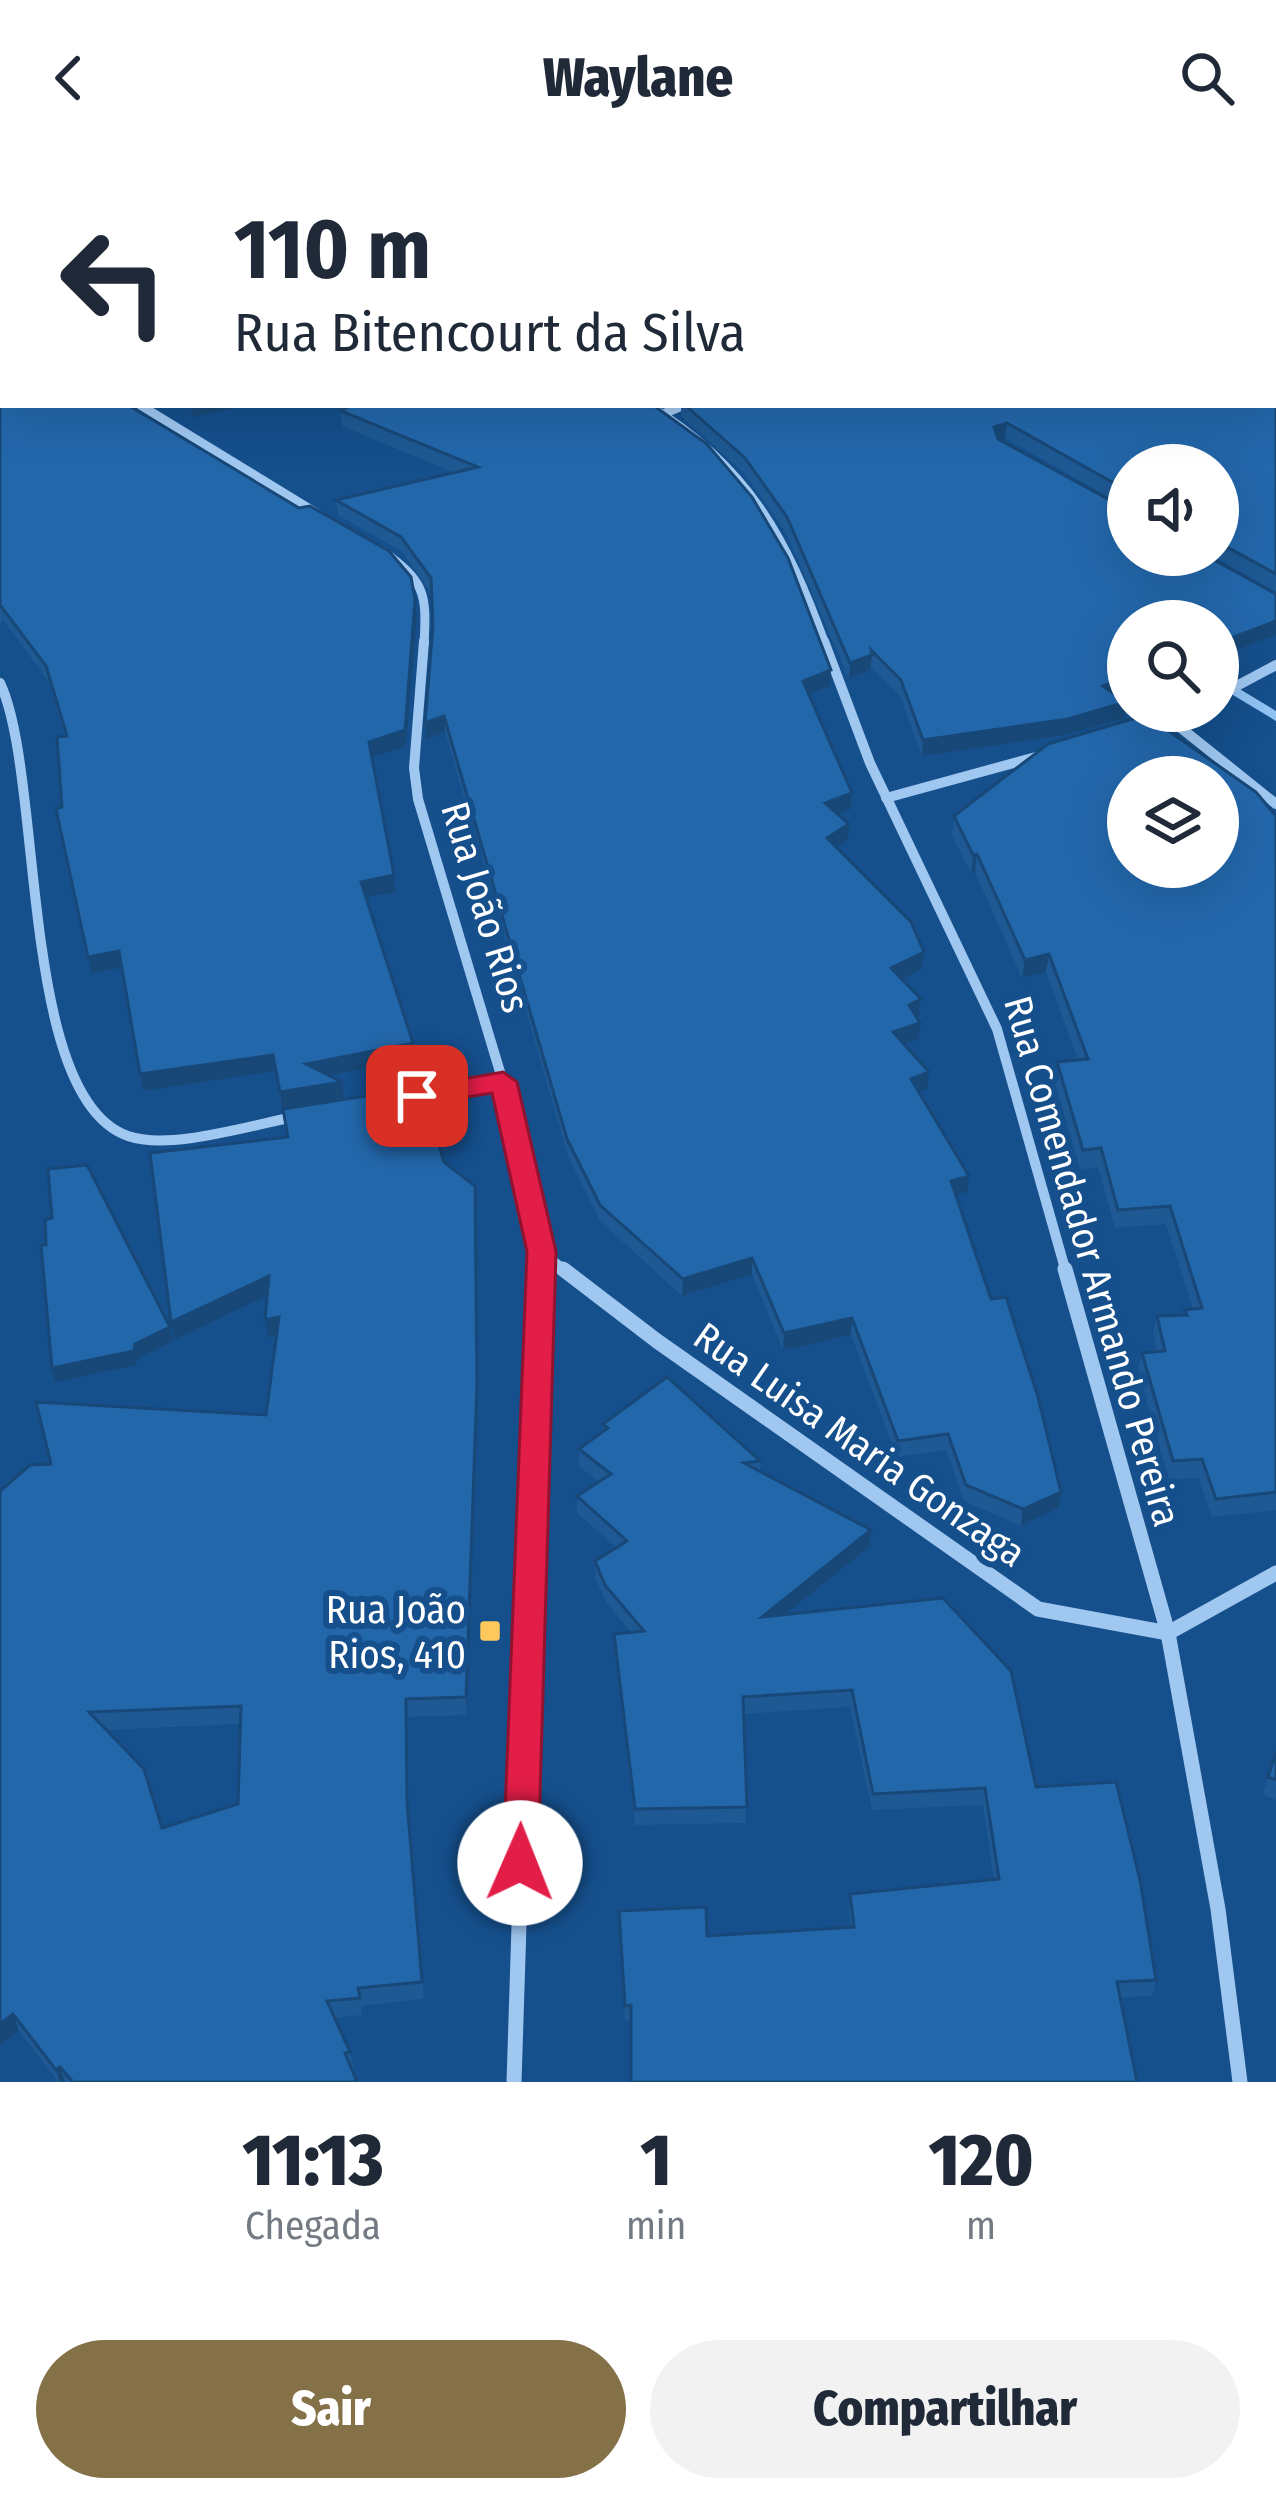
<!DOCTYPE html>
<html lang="pt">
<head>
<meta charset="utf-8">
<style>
	body { margin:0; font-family:"Fira Sans Condensed",sans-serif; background:#f2f2f3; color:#1f2937; height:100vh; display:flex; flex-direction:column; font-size:45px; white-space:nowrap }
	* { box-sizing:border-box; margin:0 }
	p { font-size:39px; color:#747a83 }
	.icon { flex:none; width:66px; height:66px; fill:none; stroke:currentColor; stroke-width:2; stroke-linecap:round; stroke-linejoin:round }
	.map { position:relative; height:1926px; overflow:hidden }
	.panel { display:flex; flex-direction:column; background:#fff; flex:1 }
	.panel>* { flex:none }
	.banner { position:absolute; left:0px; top:0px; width:1278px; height:252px; box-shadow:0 12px 48px #0002; background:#fff; color:#1f2937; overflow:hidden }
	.buttons { position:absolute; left:1107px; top:288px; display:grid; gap:24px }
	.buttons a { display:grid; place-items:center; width:132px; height:132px; border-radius:50%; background:#fff; box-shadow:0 12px 48px #0002; font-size:60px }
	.pin { position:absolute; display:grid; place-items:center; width:102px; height:102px; color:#fff; margin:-51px; border-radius:24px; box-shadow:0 6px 18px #0006 }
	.me { position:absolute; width:132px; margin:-66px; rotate:1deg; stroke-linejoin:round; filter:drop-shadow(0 0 9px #0008) }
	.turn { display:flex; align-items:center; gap:42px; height:252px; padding:0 36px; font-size:54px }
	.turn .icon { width:156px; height:156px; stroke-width:2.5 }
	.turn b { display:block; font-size:84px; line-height:102px }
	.eta { display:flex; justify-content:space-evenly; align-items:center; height:204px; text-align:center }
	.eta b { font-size:72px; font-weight:800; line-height:84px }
	.primary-button { display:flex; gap:24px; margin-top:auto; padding:24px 36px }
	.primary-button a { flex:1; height:138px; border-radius:72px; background:#847148; color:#fff; font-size:48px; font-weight:800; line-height:138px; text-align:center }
	.primary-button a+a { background:#f2f2f3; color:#1f2937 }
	header { display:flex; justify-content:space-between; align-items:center; height:156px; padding:0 36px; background:#fff; font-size:54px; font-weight:800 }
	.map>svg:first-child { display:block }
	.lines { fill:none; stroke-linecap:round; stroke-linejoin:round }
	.stream { fill:#91c3f3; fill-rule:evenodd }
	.minor-far2 { stroke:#9fc7f0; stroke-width:9 }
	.minor-far1 { stroke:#9fc7f0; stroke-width:10 }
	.minor { stroke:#9fc7f0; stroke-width:15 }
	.wall { fill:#1e5993; fill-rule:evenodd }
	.shaded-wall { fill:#184878 }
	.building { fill:#2367ab; stroke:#184878; stroke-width:3; fill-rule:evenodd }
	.route { fill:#e11d48; stroke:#92132f; stroke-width:3 }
	.poi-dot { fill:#ffc85d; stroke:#154f8c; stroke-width:4.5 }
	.labels { text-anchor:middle; stroke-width:12; stroke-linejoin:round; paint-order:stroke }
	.street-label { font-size:39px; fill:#fff; stroke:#154f8c }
	.poi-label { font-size:39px; fill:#fff; stroke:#154f8c; text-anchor:end }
</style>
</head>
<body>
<header><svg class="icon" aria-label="back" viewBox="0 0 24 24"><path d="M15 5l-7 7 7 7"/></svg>Waylane<svg class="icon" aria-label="search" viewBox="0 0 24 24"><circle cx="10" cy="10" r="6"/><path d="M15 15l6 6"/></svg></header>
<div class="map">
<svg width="1276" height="1926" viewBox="0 0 1276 1926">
	<rect width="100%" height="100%" fill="#154f8c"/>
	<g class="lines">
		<polygon class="stream" points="1218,520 1276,555 1276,565 1218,530"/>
		<g class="minor-far2">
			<polyline points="140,249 318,358"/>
			<path d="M648 249C748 310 786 381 825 488"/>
			<polyline points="663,258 684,249"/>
			<path d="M383 395C425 426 427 437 424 488"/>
		</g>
		<g class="minor-far1">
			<polyline points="424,485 414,612 418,643 503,926 541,1096 540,1116"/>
			<polyline points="824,485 870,607 997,873 1066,1116"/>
			<path d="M0 527C44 619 18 942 128 980 171 995 254 968 299 960"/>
			<polyline points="1218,540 1276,509"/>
			<polyline points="1141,569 1166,560 1276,648"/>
			<polyline points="886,642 1036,601"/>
			<polyline points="372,947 503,926"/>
			<polyline points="541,1096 567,1116"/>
		</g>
		<g class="minor">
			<polyline points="563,1113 657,1185 1038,1453 1168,1477"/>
			<polyline points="1065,1113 1168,1477 1218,1753 1240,1926"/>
			<polyline points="1168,1477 1276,1417"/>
			<polyline points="514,1926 540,1113"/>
		</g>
	</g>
	<g class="wall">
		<polygon points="0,0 1276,0 1276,436 1211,399 1218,399 1218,309 1128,309 1128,352 1005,282 1000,284 1276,438 1276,479 1218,501 1218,465 1128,465 1128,536 1117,540 1124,562 1066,579 922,600 900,540 871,511 870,514 849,523 786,377 744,317 681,260 681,249 1275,249 1275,3 3,3"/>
		<polygon points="0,172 417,460 406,590 372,601 394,719 395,736 366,742 413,887 414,903 330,920 344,942 282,953 275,915 143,935 122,812 91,817 59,669 62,651 65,580 49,526 3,464 0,469"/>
		<polygon points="653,249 830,530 809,538 852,637 851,653 837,658 849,668 848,684 837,691 924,796 922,813 901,823 921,843 919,860 917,861 919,883 904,888 927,933 919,936 967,1036 956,1039 1058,1352 1021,1370 964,1345 946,1294 897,1301 851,1179 783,1194 752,1118 682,1140 600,1065 568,1000 445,576 426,583 425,567 433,470 431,437 402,396 338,359 336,344 455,317 342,270 341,255"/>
		<polygon points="954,660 1276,660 1276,1354 1212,1361 1198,1322 1169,1324 1138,1215 1142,1197 1157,1195 1153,1178 1157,1160 1183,1159 1184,1154 1193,1153 1166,1068 1115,1072 1098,1011 1080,1013 1054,925 1057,906 1078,904 1046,816 1022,822 975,716 971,718 952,679"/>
		<path d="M283 953 478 1245 467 1559 408 1561 409 1664 424 1843 361 1850 362 1859 334 1862 350 1896 357 1926H58L19 1875 0 1889V1335L51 1308 266 1259 277 1181 268 1182 265 1164 267 1140 174 1184 171 1166 287 981ZM241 1568 238 1648 162 1672 106 1574Z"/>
		<polygon points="603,1268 760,1305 760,1316 869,1391 785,1459 1036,1631 1156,1824 1152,1840 625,1865 620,1771 707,1780 851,1771 849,1754 850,1738 994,1724 983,1649 872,1654 850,1551 743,1558 746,1667 635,1669 615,1495 614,1478 631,1476 606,1446 595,1421 595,1405 616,1391 577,1357 577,1340 599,1326 579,1310 579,1293 604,1275"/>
		<polygon points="1276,1596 1276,1644 1263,1639"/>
	</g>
	<g class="shaded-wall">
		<polygon points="191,249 250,249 192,261"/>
		<polygon points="1007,267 1005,282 993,287 994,271"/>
		<polygon points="415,444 417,460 406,590 370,602 369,586"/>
		<polygon points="1276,465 1276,479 1218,501 1218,487"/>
		<polygon points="872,499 870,514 849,523 850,507"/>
		<polygon points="831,514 830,530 802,541 803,525"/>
		<polygon points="1128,521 1128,536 1101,546 1103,530"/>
		<polygon points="1126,546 1124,562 1066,579 922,600 923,584"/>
		<polygon points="444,560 445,576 426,583 425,567"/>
		<polygon points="852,637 851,653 824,663 825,647"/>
		<polygon points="849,668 848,684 826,698 827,682"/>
		<polygon points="977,698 975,716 971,718 973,699"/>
		<polygon points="394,719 395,736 363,742 361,726"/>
		<polygon points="119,795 122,812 91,817 88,801"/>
		<polygon points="924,796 922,813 890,829 891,812"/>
		<polygon points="1049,798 1046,816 1022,822 1025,804"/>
		<polygon points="921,843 919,860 907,865 909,849"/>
		<polygon points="920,867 919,883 891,892 893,876"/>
		<polygon points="413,887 414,903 308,924 306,908"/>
		<polygon points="273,899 275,915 143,935 140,918"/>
		<polygon points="929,916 927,933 909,939 911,923"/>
		<polygon points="342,926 344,942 282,953 280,936"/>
		<polygon points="969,1020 967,1036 949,1041 951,1025"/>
		<polygon points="476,1049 478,1245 467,1559 466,1541"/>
		<polygon points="752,1102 752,1118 682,1140 683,1123"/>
		<polygon points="269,1120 271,1138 174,1184 171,1166"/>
		<polygon points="279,1161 282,1179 268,1182 265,1164"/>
		<polygon points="852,1162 851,1179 783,1194 784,1177"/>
		<polygon points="170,1171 173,1185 138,1202 136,1209 55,1226 52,1212 135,1188"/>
		<polygon points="1061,1336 1058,1352 1021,1370 1023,1353"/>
		<polygon points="871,1374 869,1391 761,1478 762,1461"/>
		<polygon points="406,1543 409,1664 424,1843 407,1646"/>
		<polygon points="13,1858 19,1875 0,1889 0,1868"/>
		<polygon points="60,1911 65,1926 60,1926 56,1914"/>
	</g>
	<g class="building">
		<polygon points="0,0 1276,0 1276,418 1218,386 1218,309 1128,309 1128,335 1007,267 994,271 998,283 1128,354 1128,399 1205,399 1276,438 1276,465 1218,487 1218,465 1128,465 1128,521 1103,530 1126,546 1068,563 923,584 901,524 871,494 872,499 850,507 787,361 745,302 685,249 1275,249 1275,3 3,3 3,143 0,144"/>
		<polygon points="0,172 3,174 3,249 128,249 299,352 310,350 389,395 411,421 415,444 405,574 369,586 394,719 361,726 413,887 306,908 342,926 280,936 273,899 140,918 119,795 88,801 56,653 62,651 57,581 67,580 46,510 0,449"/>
		<polygon points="351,249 653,249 707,288 752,341 788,402 831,514 803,525 852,637 825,647 849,668 827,682 911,766 924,796 891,812 921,843 909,849 920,867 893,876 929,916 911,923 969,1020 951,1025 991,1143 1006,1141 1038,1241 1061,1336 1023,1353 966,1329 948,1278 898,1285 852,1162 784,1177 752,1102 683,1123 600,1049 567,983 444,560 425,567 433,470 431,422 401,381 336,344 478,311 341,255"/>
		<path d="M1146 559 1256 636 1276 660V1336L1216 1343 1202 1303 1173 1305 1142 1197 1165 1195 1157 1160 1187 1159 1184 1154 1202 1152 1170 1050 1118 1054 1101 992 1083 994 1057 906 1088 903 1049 798 1025 804 977 698 973 699 954 660 1048 588ZM1128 621H1218V711H1128Z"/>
		<path d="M372 939 434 970 444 1006 475 1030 477 1227 466 1541 406 1543 407 1646 422 1826 358 1832 360 1842 327 1845 350 1896 345 1897 357 1926H73L60 1911 56 1914 13 1858 0 1868V1335L30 1309 51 1308 36 1246 266 1259 279 1161 265 1164 269 1120 171 1166 150 997 288 981 283 953ZM241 1550 238 1648 162 1672 144 1613 89 1556Z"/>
		<polygon points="87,1009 170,1171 135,1188 134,1195 52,1212 41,1089 46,1089 45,1064 52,1062 48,1013"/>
		<polygon points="667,1221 760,1305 744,1307 871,1374 762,1461 943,1442 1011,1515 1036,1631 1116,1626 1140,1724 1156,1824 1117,1826 1137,1926 631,1926 631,1849 625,1850 619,1755 706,1751 707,1780 854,1771 850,1738 999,1723 985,1632 873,1638 852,1534 743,1541 747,1651 635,1653 614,1478 644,1475 605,1429 595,1405 627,1385 577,1340 611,1318 579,1293 608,1272 603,1268"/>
		<polygon points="1276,1596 1276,1624 1268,1621"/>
	</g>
	<polygon class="route" points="503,916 517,926 556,1096 538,1707 533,1718 520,1723 508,1718 503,1707 527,1096 492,937 417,949 404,940 417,931"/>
	<rect class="poi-dot" x="478" y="1463" width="24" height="24" rx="6"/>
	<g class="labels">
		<g class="street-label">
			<text transform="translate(486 751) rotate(73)" y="14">Rua João Rios</text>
			<text transform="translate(1093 1105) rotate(74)" y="14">Rua Comendador Armando Pereira</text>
			<text transform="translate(860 1288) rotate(35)" y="14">Rua Luisa Maria Gonzaga</text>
		</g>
		<g class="poi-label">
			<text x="466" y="1467">Rua João<tspan x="466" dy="45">Rios, 410</tspan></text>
		</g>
	</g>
</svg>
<div class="buttons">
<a><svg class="icon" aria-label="sound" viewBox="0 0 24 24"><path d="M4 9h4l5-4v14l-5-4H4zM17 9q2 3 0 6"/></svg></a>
<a><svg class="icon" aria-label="search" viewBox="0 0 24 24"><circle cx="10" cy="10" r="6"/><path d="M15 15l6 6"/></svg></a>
<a><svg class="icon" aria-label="layers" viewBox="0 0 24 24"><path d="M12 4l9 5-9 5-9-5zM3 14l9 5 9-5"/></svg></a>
</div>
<div class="pin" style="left:417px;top:940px;background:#d93025"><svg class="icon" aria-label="arrive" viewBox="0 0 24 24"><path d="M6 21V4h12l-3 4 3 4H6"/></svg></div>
<svg class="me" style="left:520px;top:1707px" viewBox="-20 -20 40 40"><circle r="19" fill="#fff"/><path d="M0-13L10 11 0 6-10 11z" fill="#e11d48"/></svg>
<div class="banner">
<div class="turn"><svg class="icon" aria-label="left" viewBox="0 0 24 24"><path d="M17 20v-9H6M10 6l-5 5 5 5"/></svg><div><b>110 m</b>Rua Bitencourt da Silva</div></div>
</div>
</div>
<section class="panel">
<div class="eta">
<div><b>11:13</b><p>Chegada</p></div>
<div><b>1</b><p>min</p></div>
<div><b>120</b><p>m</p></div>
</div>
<div class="primary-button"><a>Sair</a><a>Compartilhar</a></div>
</section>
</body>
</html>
